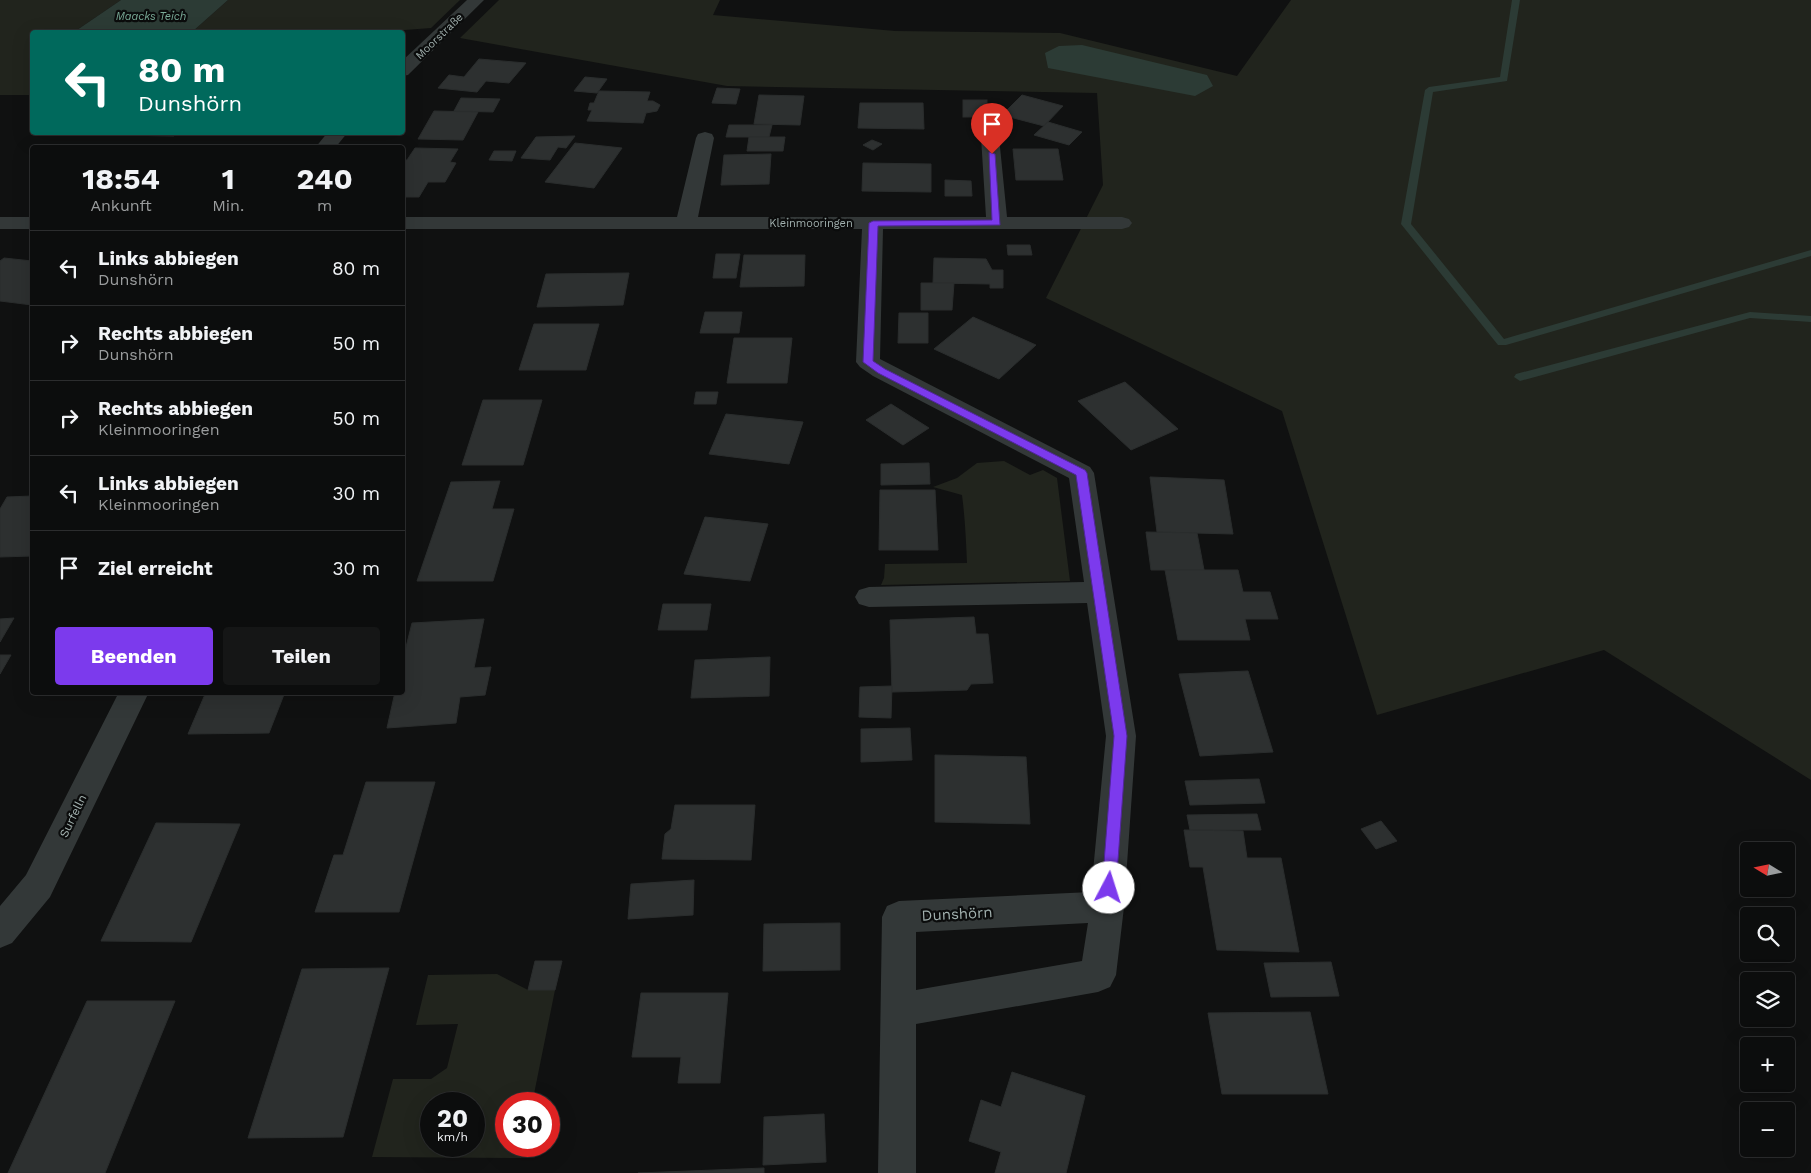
<!DOCTYPE html>
<html lang="de">
<head>
<meta charset="utf-8">
<style>
	body { margin:0; font-family:"Work Sans",sans-serif; background:#151616; color:#f1f3f6; height:100vh; display:flex; flex-direction:column; font-size:19px; white-space:nowrap }
	* { box-sizing:border-box; margin:0 }
	p { font-size:16px; color:#9a9c9d }
	.icon { flex:none; width:28px; height:28px; fill:none; stroke:currentColor; stroke-width:2; stroke-linecap:round; stroke-linejoin:round }
	.map { position:relative; flex:1; overflow:hidden }
	.side { position:absolute; left:30px; top:145px; width:375px; height:550px; display:flex; flex-direction:column; background:#0c0d0d; border-radius:5px; box-shadow:0 5px 20px #0002,0 0 0 1px #2c2d2e }
	.side>* { flex:none }
	.guide { position:absolute; left:30px; top:30px; width:375px; height:105px; border-radius:5px; box-shadow:0 5px 20px #0002,0 0 0 1px #2c2d2e; background:#00695c; color:#fff; overflow:hidden }
	.needle { width:32px; rotate:280deg }
	.controls { position:absolute; left:1740px; top:842px; display:grid; gap:10px }
	.controls a { display:grid; place-items:center; width:55px; height:55px; border-radius:5px; background:#0c0d0d; box-shadow:0 5px 20px #0002,0 0 0 1px #2c2d2e; font-size:25px }
	.speed { position:absolute; left:420px; top:1092px; display:flex; gap:10px; font-size:25px; font-weight:700; text-align:center }
	.speed>* { display:grid; place-content:center; width:65px; height:65px; border-radius:50%; background:#0c0d0d; box-shadow:0 5px 20px #0002,0 0 0 1px #2c2d2e; line-height:1 }
	.speed small { font-size:12px; font-weight:400 }
	.speed .limit { border:8px solid #d22; background:#fff; color:#111 }
	.pin { position:absolute; display:grid; place-items:center; width:42px; height:42px; color:#fff; margin:-51px -21px; border-radius:50% 50% 50% 0; rotate:-45deg; box-shadow:0 0 5px #0007 }
	.pin .icon { rotate:45deg }
	.me { position:absolute; width:55px; margin:-28px; rotate:5deg; stroke-linejoin:round; filter:drop-shadow(0 0 4px #0008) }
	.turn { display:flex; align-items:center; gap:18px; height:105px; padding:0 25px; font-size:22px }
	.turn .icon { width:65px; height:65px; stroke-width:2.5 }
	.turn b { display:block; font-size:35px; line-height:42px }
	.eta { display:flex; justify-content:space-evenly; align-items:center; height:85px; text-align:center }
	.eta b { font-size:30px; font-weight:700; line-height:35px }
	.cta { display:flex; gap:10px; margin-top:auto; padding:10px 25px }
	.cta a { flex:1; height:58px; border-radius:5px; background:#7c3aed; color:#fff; font-size:20px; font-weight:700; line-height:58px; text-align:center }
	.cta a+a { background:#151616; color:#f1f3f6 }
	ul { padding:0; list-style:none }
	li { display:flex; align-items:center; gap:15px; height:75px; padding:0 25px; border-top:1px solid #2c2d2e }
	li div { flex:1 }
	li b { display:block; font-size:19px }
	li em { font-style:normal }
	.map>svg:first-child { display:block }
	.green { fill:#21241d; fill-rule:evenodd }
	.water { fill:#2c3b35 }
	.lines { fill:none; stroke-linecap:round; stroke-linejoin:round }
	.stream { fill:#2c3b35; fill-rule:evenodd }
	.building { fill:#2d3030; stroke:#2a2d2d }
	.minor { fill:#333838; fill-rule:evenodd }
	.route { fill:#7c3aed; stroke:#51269a }
	.labels { text-anchor:middle; stroke-width:4.5; stroke-linejoin:round; paint-order:stroke }
	.far-water-label { font-size:11px; font-style:italic; fill:#7aab98; stroke:#0b0c0c }
	.far-street-label { font-size:11px; fill:#a2b1af; stroke:#0b0c0c }
	.street-label { font-size:12px; fill:#a2b1af; stroke:#0b0c0c }
	.near-street-label { font-size:15px; fill:#a2b1af; stroke:#0b0c0c }
</style>
</head>
<body>
<div class="map">
<svg width="1811" height="1173" viewBox="0 0 1811 1173">
	<rect width="100%" height="100%" fill="#101111"/>
	<g class="green">
		<polygon points="0,0 121,0 74,32 32,32 32,95 0,95"/>
		<polygon points="228,0 460,0 431,28 378,32 192,32"/>
		<polygon points="499,0 720,0 713,15 895,31 1060,33 1237,76 1291,0 1811,0 1811,780 1604,650 1377,715 1282,411 1046,298 1103,185 1097,93 727,86 460,38"/>
		<path d="M1004 461 1030 475 1043 470 1057 478 1070 581 881 585 884 578 885 564 967 563C966 540 965 518 962 495L933 487 957 478 977 463Z"/>
		<path d="M497 974 528 990H555L532 1104H506V1146H523L521 1158 372 1157 393 1079H431L447 1068 458 1024 416 1025 428 975ZM431 1104H474V1146H431Z"/>
	</g>
	<g class="water">
		<polygon points="121,0 228,0 192,32 74,32"/>
		<polygon points="1082,45 1207,75 1213,86 1195,96 1048,68 1045,53 1059,46"/>
	</g>
	<g class="lines">
		<g class="stream">
			<polygon points="1512,0 1520,0 1507,81 1433,92 1411,224 1504,339 1811,250 1811,256 1506,345 1498,345 1401,224 1425,90 1429,87 1500,77"/>
			<polygon points="1750,312 1811,316 1811,322 1750,318 1520,381 1514,377 1516,374"/>
		</g>
	</g>
	<g class="building">
		<polygon points="479,59 526,63 509,83 486,81 477,92 438,88 449,75 464,77"/>
		<polygon points="585,77 607,79 597,93 574,91"/>
		<polygon points="717,88 740,89 736,104 712,103"/>
		<polygon points="599,91 650,92 647,101 653,101 660,105 657,111 646,113 643,123 587,121 592,110 588,110 590,103 594,103"/>
		<polygon points="759,95 804,96 800,125 754,124"/>
		<polygon points="1022,95 1063,106 1044,126 1002,115"/>
		<polygon points="461,98 500,99 493,112 454,111"/>
		<rect x="963" y="100" width="24" height="17"/>
		<polygon points="860,103 923,103 924,129 858,128"/>
		<polygon points="434,111 478,112 463,140 418,139"/>
		<polygon points="1048,122 1082,132 1069,145 1034,135"/>
		<polygon points="729,125 772,125 769,137 726,137"/>
		<polygon points="122,132 177,132 174,136 120,135"/>
		<polygon points="575,136 566,148 558,147 550,160 521,158 536,137"/>
		<polygon points="749,137 785,137 783,151 747,151"/>
		<polygon points="872,140 882,144 873,150 863,145"/>
		<polygon points="575,143 622,148 594,188 545,182"/>
		<polygon points="415,148 458,149 450,162 456,163 445,182 428,182 419,197 402,197 402,160 407,160"/>
		<polygon points="1013,149 1058,149 1063,180 1016,180"/>
		<polygon points="494,151 516,151 512,161 489,160"/>
		<polygon points="771,154 769,184 721,185 724,155"/>
		<polygon points="863,163 931,164 931,192 862,191"/>
		<polygon points="945,180 971,181 972,196 945,196"/>
		<polygon points="1007,245 1030,245 1032,255 1008,255"/>
		<polygon points="716,254 740,254 736,278 713,278"/>
		<polygon points="744,255 805,255 804,286 740,287"/>
		<polygon points="4,258 32,261 32,305 0,301 0,261"/>
		<polygon points="934,258 986,259 992,270 1003,270 1003,288 990,288 990,284 933,283"/>
		<polygon points="629,273 623,305 537,307 546,274"/>
		<polygon points="921,283 954,283 952,310 921,310"/>
		<polygon points="705,312 742,312 739,333 700,333"/>
		<polygon points="899,313 928,313 928,343 898,343"/>
		<polygon points="973,317 1036,345 999,379 934,349"/>
		<polygon points="534,324 599,324 586,370 519,370"/>
		<polygon points="734,338 792,338 787,383 727,383"/>
		<polygon points="1125,382 1178,429 1131,450 1078,401"/>
		<polygon points="696,392 718,392 716,404 694,404"/>
		<polygon points="483,400 542,400 523,465 462,465"/>
		<polygon points="891,404 929,428 903,445 866,420"/>
		<polygon points="726,414 803,422 789,464 709,454"/>
		<polygon points="929,463 930,484 881,485 881,464"/>
		<polygon points="1150,477 1224,480 1233,534 1157,532"/>
		<polygon points="500,481 492,509 514,509 493,581 417,581 451,482"/>
		<polygon points="880,490 935,490 938,550 879,550"/>
		<polygon points="32,496 32,556 0,557 0,509 7,497"/>
		<polygon points="705,517 768,524 750,581 684,574"/>
		<polygon points="1146,532 1197,533 1204,570 1151,570"/>
		<polygon points="1165,570 1238,570 1243,592 1270,592 1278,619 1245,619 1250,640 1178,640"/>
		<polygon points="663,604 711,604 707,630 658,630"/>
		<polygon points="974,617 976,634 988,634 993,683 971,684 967,690 892,692 890,620"/>
		<polygon points="14,618 0,642 0,619"/>
		<polygon points="484,619 474,668 491,667 485,695 460,697 456,723 387,728 395,692 402,692 402,663 412,623"/>
		<polygon points="0,655 11,655 0,674"/>
		<polygon points="770,657 769,696 691,698 695,660"/>
		<polygon points="1248,671 1273,752 1200,756 1179,674"/>
		<polygon points="892,686 891,718 859,717 860,687"/>
		<polygon points="206,692 285,692 269,733 188,734"/>
		<polygon points="910,728 912,760 861,762 861,729"/>
		<polygon points="935,755 1026,757 1030,824 935,822"/>
		<polygon points="1259,779 1265,803 1190,805 1185,781"/>
		<polygon points="366,782 435,782 399,912 315,912 334,855 343,855"/>
		<polygon points="675,805 755,805 751,860 662,859 665,834 671,829"/>
		<polygon points="1257,814 1261,830 1190,830 1187,815"/>
		<polygon points="1381,821 1397,841 1376,849 1361,829"/>
		<polygon points="156,823 240,824 191,942 101,941"/>
		<polygon points="1184,830 1243,831 1247,858 1281,858 1299,952 1217,950 1203,867 1190,867"/>
		<polygon points="694,880 693,915 628,919 631,884"/>
		<polygon points="840,923 840,970 763,971 764,924"/>
		<polygon points="535,961 562,961 555,990 528,990"/>
		<polygon points="1331,962 1339,996 1271,997 1264,963"/>
		<polygon points="389,968 343,1137 248,1138 302,969"/>
		<polygon points="641,993 728,993 720,1083 678,1083 681,1057 632,1057"/>
		<polygon points="87,1001 175,1001 105,1173 8,1173"/>
		<polygon points="1310,1012 1328,1094 1222,1094 1208,1013"/>
		<polygon points="1012,1072 1085,1096 1066,1173 995,1173 1001,1152 969,1141 981,1100 1001,1107"/>
		<polygon points="824,1114 826,1162 763,1165 764,1117"/>
		<polygon points="764,1168 764,1173 638,1173"/>
	</g>
	<g class="lines">
		<g class="minor">
			<polygon points="467,0 484,0 408,75 402,76 402,61"/>
			<path d="M990 131 997 133 999 137 1007 217H1122L1129 219 1132 223 1129 227 1122 229H883L880 359 1090 467 1094 473 1136 736 1124 907 1116 975 1110 987 1098 992 916 1024V1173H878L882 917 887 906 899 901 1091 892 1106 736 1087 603 869 607 859 604 855 597 859 590 869 587 1084 582 1069 478 873 376 860 367 856 362 862 229H402V217H677L696 138 698 134 705 132 712 134 714 138 698 217H986L981 137 983 133ZM1088 923 1082 961 916 990V932Z"/>
			<polygon points="328,132 348,132 335,148 315,148"/>
			<rect x="0" y="217" width="32" height="12"/>
			<polygon points="119,692 149,692 50,897 12,943 0,948 0,906 26,875"/>
		</g>
	</g>
	<polygon class="route" points="989,152 995,154 1000,225 878,226 873,361 885,369 1085,470 1087,473 1127,736 1116,888 1114,893 1109,894 1104,893 1102,888 1114,736 1076,475 878,373 863,362 869,223 873,221 992,220"/>
	<g class="labels">
		<g class="far-water-label">
			<text x="151" y="20">Maacks Teich</text>
		</g>
		<g class="far-street-label">
			<text transform="translate(439 36) rotate(-44)" y="4">Moorstraße</text>
			<text x="811" y="227">Kleinmooringen</text>
		</g>
		<g class="street-label">
			<text transform="translate(73 816) rotate(-64)" y="4">Surfelln</text>
		</g>
		<g class="near-street-label">
			<text transform="translate(957 914) rotate(-3)" y="5">Dunshörn</text>
		</g>
	</g>
</svg>
<div class="controls">
<a><svg class="needle" viewBox="-14 -14 28 28"><path d="M0-13l5 13h-10z" fill="#e53935"/><path d="M0 13l5-13h-10z" fill="#9a9c9d"/></svg></a>
<a><svg class="icon" aria-label="search" viewBox="0 0 24 24"><circle cx="10" cy="10" r="6"/><path d="M15 15l6 6"/></svg></a>
<a><svg class="icon" aria-label="layers" viewBox="0 0 24 24"><path d="M12 4l9 5-9 5-9-5zM3 14l9 5 9-5"/></svg></a>
<a>+</a>
<a>−</a>
</div>
<div class="speed"><div>20<small>km/h</small></div><div class="limit">30</div></div>
<div class="pin" style="left:992px;top:154px;background:#d93025"><svg class="icon" aria-label="arrive" viewBox="0 0 24 24"><path d="M6 21V4h12l-3 4 3 4H6"/></svg></div>
<svg class="me" style="left:1109px;top:888px" viewBox="-20 -20 40 40"><circle r="19" fill="#fff"/><path d="M0-13L10 11 0 6-10 11z" fill="#7c3aed"/></svg>
<div class="guide">
<div class="turn"><svg class="icon" aria-label="left" viewBox="0 0 24 24"><path d="M17 20v-9H6M10 6l-5 5 5 5"/></svg><div><b>80 m</b>Dunshörn</div></div>
</div>
<section class="side">
<div class="eta">
<div><b>18:54</b><p>Ankunft</p></div>
<div><b>1</b><p>Min.</p></div>
<div><b>240</b><p>m</p></div>
</div>
<ul>
<li><svg class="icon" aria-label="left" viewBox="0 0 24 24"><path d="M17 20v-9H6M10 6l-5 5 5 5"/></svg><div><b>Links abbiegen</b><p>Dunshörn</p></div><em>80 m</em></li>
<li><svg class="icon" aria-label="right" viewBox="0 0 24 24"><path d="M7 20v-9h11M14 6l5 5-5 5"/></svg><div><b>Rechts abbiegen</b><p>Dunshörn</p></div><em>50 m</em></li>
<li><svg class="icon" aria-label="right" viewBox="0 0 24 24"><path d="M7 20v-9h11M14 6l5 5-5 5"/></svg><div><b>Rechts abbiegen</b><p>Kleinmooringen</p></div><em>50 m</em></li>
<li><svg class="icon" aria-label="left" viewBox="0 0 24 24"><path d="M17 20v-9H6M10 6l-5 5 5 5"/></svg><div><b>Links abbiegen</b><p>Kleinmooringen</p></div><em>30 m</em></li>
<li><svg class="icon" aria-label="arrive" viewBox="0 0 24 24"><path d="M6 21V4h12l-3 4 3 4H6"/></svg><div><b>Ziel erreicht</b></div><em>30 m</em></li>
</ul>
<div class="cta"><a>Beenden</a><a>Teilen</a></div>
</section>
</div>
</body>
</html>
